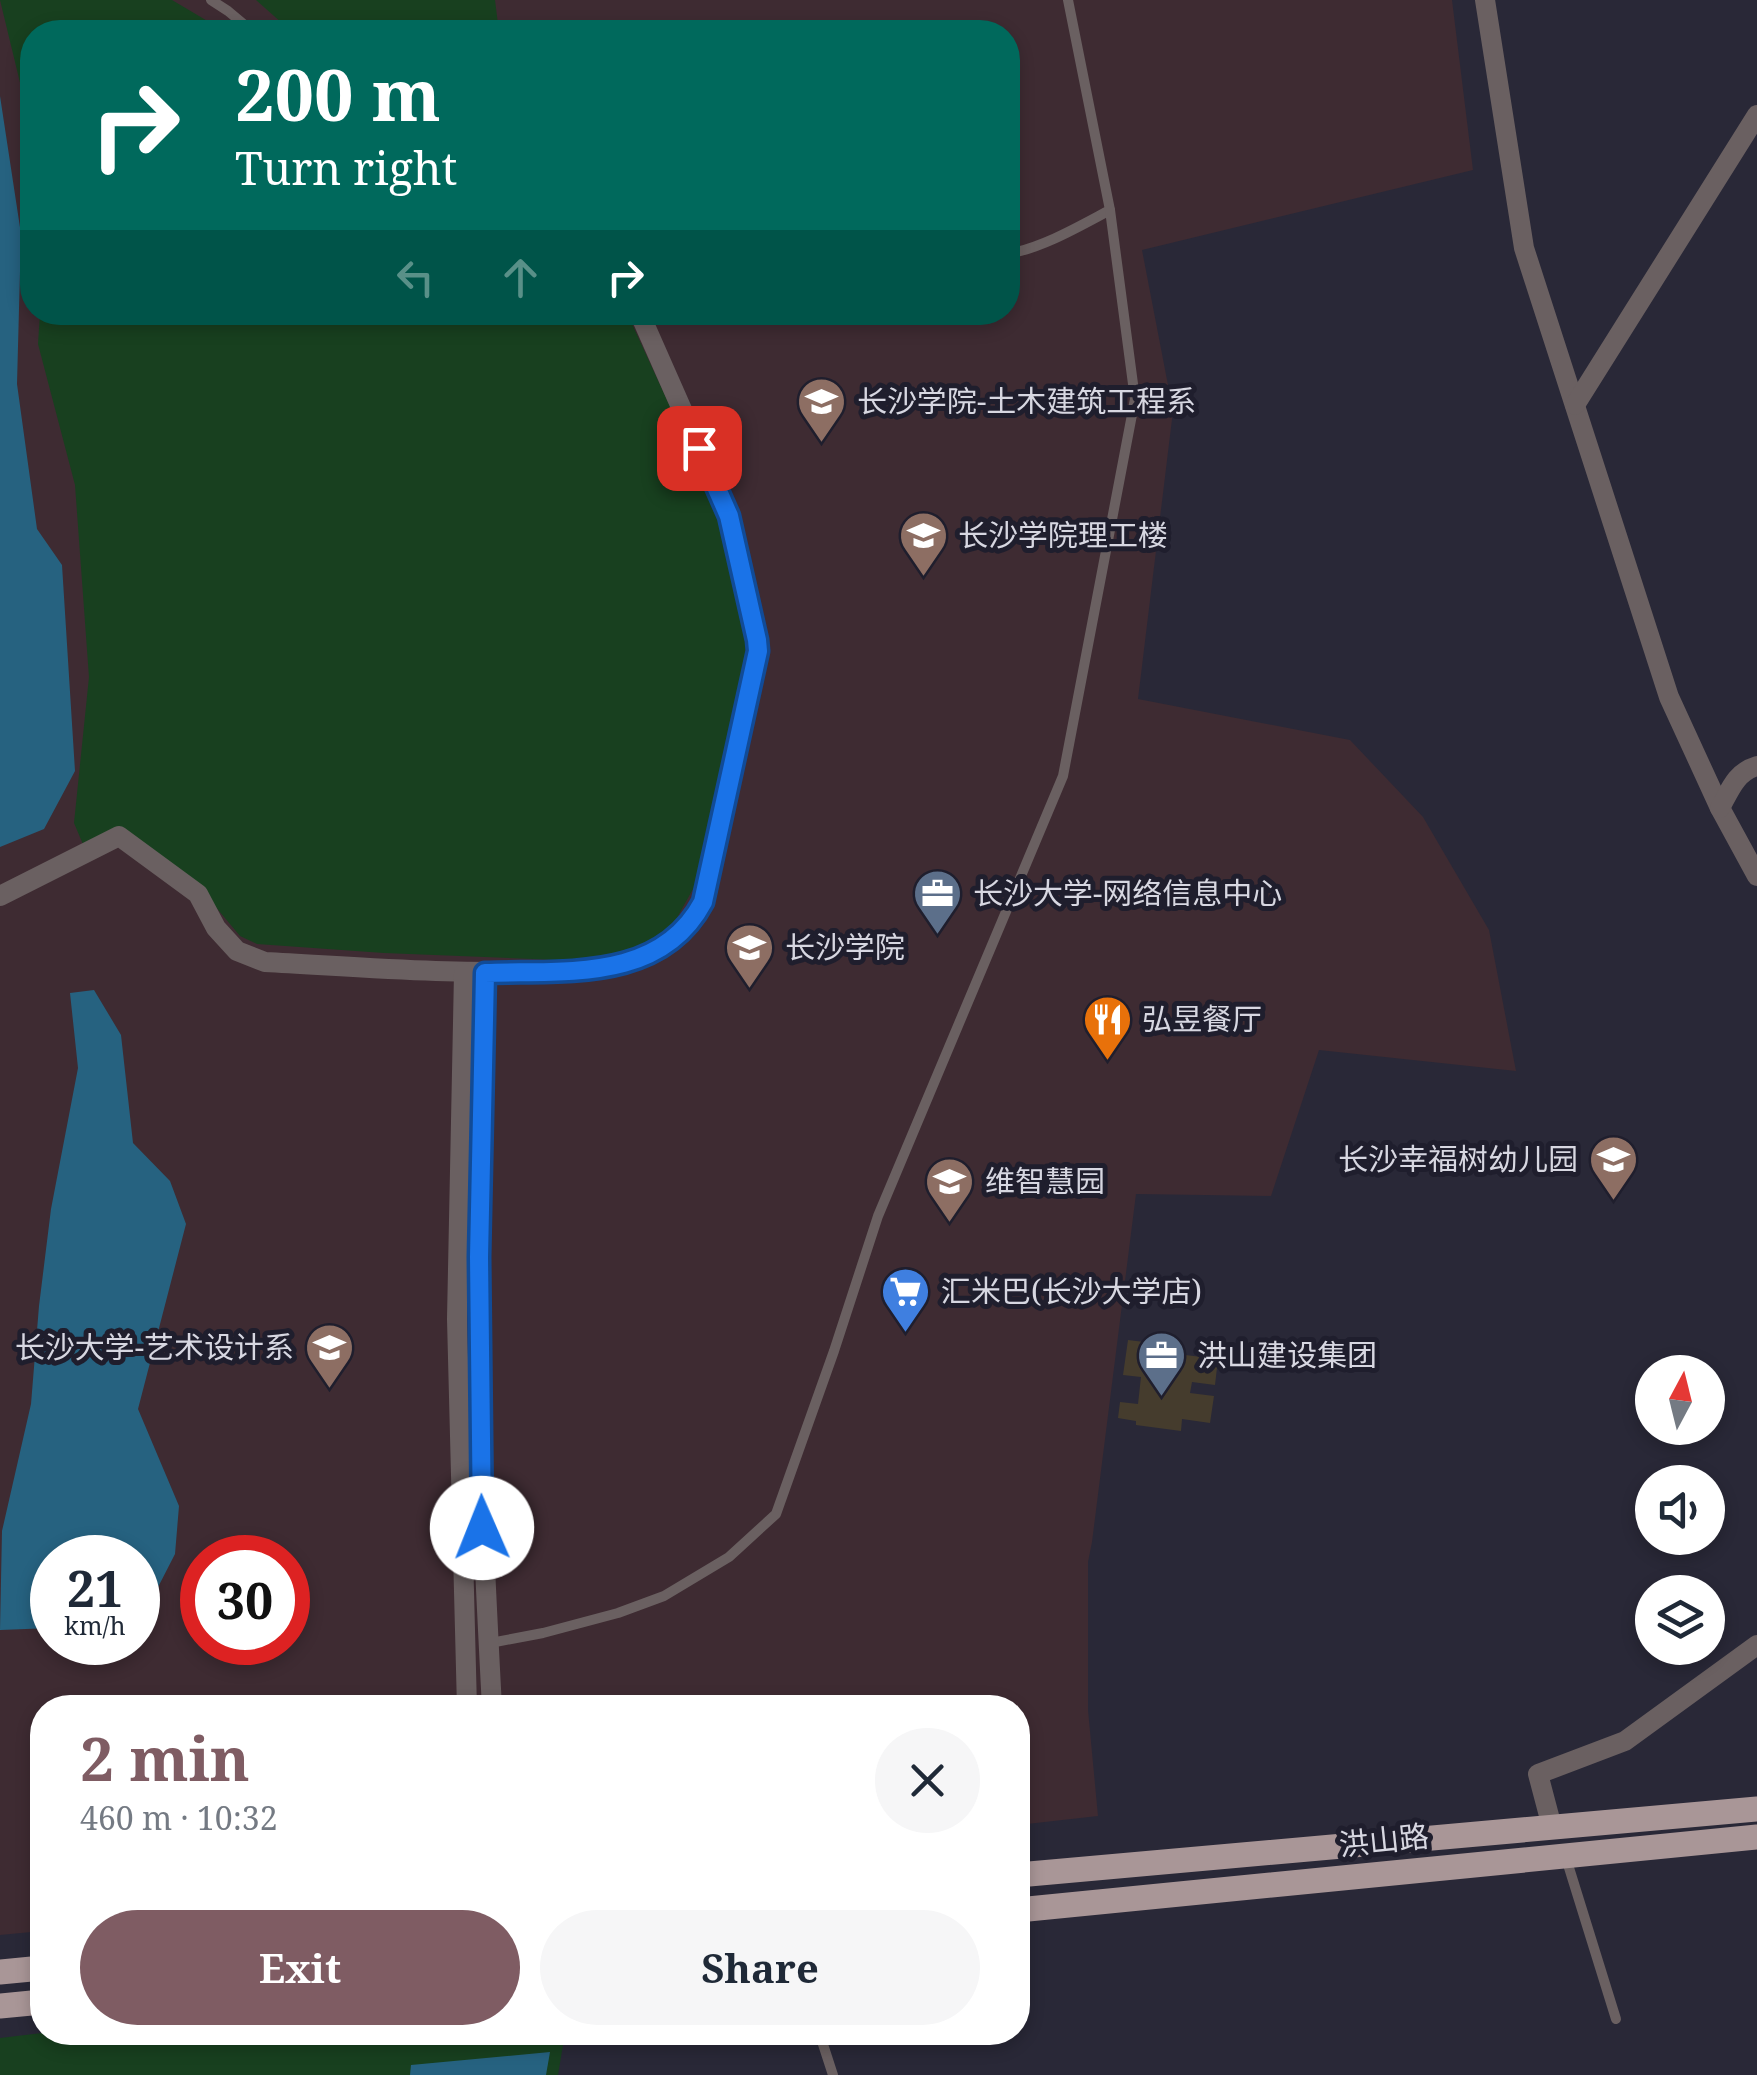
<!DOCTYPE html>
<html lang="en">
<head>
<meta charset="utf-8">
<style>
	body { margin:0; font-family:"Noto Serif","Noto Sans SC",serif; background:#f6f6f7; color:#1f2937; height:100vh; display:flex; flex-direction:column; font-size:38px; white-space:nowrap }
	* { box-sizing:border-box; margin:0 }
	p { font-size:32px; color:#747a83 }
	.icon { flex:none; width:55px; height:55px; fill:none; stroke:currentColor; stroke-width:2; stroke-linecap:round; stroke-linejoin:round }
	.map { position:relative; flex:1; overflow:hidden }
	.details { position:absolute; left:30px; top:1695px; width:1000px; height:350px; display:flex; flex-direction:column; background:#fff; border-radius:40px; box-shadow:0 5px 15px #0003 }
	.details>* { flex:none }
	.hud { position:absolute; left:20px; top:20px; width:1000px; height:305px; border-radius:40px; box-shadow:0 5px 15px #0003; background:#00695c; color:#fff; overflow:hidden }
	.needle { width:65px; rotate:7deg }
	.controls { position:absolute; left:1635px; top:1355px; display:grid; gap:20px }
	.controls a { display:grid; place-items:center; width:90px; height:90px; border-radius:50%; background:#fff; box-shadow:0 5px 15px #0003; font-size:50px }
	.speed { position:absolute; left:30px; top:1535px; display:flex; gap:20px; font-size:50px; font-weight:700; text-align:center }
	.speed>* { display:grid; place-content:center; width:130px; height:130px; border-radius:50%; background:#fff; box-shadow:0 5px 15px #0003; line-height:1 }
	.speed small { font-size:25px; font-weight:400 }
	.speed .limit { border:15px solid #d22; background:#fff; color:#111 }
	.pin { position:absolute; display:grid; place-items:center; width:85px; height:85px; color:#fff; margin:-42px; border-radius:20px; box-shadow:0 5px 15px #0006 }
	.me { position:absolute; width:110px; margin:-55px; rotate:359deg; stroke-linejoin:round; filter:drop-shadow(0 0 8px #0008) }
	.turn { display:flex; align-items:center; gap:35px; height:210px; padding:0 50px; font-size:45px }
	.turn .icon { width:130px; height:130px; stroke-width:2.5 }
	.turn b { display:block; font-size:70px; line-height:85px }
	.lanes { display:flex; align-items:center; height:95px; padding:0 50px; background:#0003; justify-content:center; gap:50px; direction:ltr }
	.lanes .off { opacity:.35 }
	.round { display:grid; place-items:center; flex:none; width:105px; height:105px; border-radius:52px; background:#f6f6f7 }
	.summary { display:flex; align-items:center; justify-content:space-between; height:170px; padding:0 50px }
	h1 { font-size:60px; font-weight:700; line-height:75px; color:#7f5c63 }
	.cta { display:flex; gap:20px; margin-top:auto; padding:20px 50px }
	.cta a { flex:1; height:115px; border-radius:60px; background:#7f5c63; color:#fff; font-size:40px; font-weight:700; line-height:115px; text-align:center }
	.cta a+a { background:#f6f6f7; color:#1f2937 }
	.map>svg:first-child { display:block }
	.education { fill:#3e2b32; fill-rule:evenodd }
	.green { fill:#18401f }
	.water { fill:#266280 }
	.building { fill:#453c2d }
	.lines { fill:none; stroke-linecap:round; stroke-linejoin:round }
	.service { stroke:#6a6061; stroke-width:10 }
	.minor { stroke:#6a6061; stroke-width:20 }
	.primary { stroke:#a99697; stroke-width:25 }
	.route-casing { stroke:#114b97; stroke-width:25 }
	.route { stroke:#1a73e8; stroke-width:18 }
	.labels { text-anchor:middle; stroke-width:10; stroke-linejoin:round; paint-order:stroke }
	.poi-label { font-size:30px; fill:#d7d7e1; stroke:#1f1e2d; text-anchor:start }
	.street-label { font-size:30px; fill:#d7d7e1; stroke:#1f1e2d }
</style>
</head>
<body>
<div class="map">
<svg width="1757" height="2075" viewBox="0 0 1757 2075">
	<rect width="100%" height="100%" fill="#292837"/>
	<path class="education" d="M0 0H1452L1473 170 1142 250 1173 411 1138 699 1350 740 1423 817 1489 930 1516 1071 1319 1050 1271 1196 1136 1194 1092 1542 1088 1562V1710L1098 1816 1018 1825V1708H42V1931L0 1935ZM32 32H1008V312H32ZM52 1558H138V1642H52ZM202 1558H288V1642H202Z"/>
	<g class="green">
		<polygon points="0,0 172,0 226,32 32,32 32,132"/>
		<polygon points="256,0 495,0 499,32 292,32"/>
		<polygon points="40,313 627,313 714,502 749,637 738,714 703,871 668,934 606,962 384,953 257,944 240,936 204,893 118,832 85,849 74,823 89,677 75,485 38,344"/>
		<polygon points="50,2032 565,2033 558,2075 0,2075 0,2038"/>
	</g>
	<g class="water">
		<polygon points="0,96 21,234 17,384 37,529 62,565 75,771 44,829 0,847"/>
		<polygon points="94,990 121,1035 133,1143 170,1181 186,1224 138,1409 179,1506 175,1554 155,1593 138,1602 138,1558 52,1558 52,1628 0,1630 2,1531 31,1404 39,1306 51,1209 78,1068 70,993"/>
		<polygon points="550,2052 546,2075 410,2075 411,2065"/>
	</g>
	<polygon class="building" points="1128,1340 1169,1345 1169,1353 1218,1359 1215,1385 1192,1382 1190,1393 1214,1396 1210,1423 1182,1419 1181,1431 1136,1425 1136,1421 1118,1418 1120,1402 1138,1404 1141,1377 1123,1375"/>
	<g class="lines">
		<g class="service">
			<polyline points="211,0 228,11 253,32"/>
			<path d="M1008 254C1044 247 1078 227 1110 210"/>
			<polyline points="485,1644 543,1633 618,1613 664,1596 729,1557 776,1514 834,1351 878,1216 1063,776 1135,399 1110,210 1068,0"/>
			<polyline points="1566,1858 1616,2019"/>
			<polyline points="819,2032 833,2075"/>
		</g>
		<g class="minor">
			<polyline points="1485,0 1524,248 1669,697 1720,808 1757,876"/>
			<polyline points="1575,405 1757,115"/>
			<path d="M1720 808C1730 790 1736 772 1757 766"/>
			<path d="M0 896 119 836 198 894 216 928 237 951 265 962C360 967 454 975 549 971 579 969 611 970 639 959 672 947 695 923 707 891L756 665 757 640 729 516 639 312"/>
			<polyline points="464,973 457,1319 467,1708"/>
			<path d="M485 973C482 1103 477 1233 479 1363 480 1478 486 1593 492 1708"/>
			<polyline points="1552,1827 1538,1774 1625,1741 1757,1645"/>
		</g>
		<g class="primary">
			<polyline points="1018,1875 1757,1809"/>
			<polyline points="1018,1910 1757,1837"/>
			<polyline points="0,1972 42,1968"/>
			<polyline points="0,2006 42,2002"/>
		</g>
	</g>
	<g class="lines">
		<defs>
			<path id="route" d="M482 1528 479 1257 485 973C563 970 660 983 703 902L758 651 757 640 729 516 699 448"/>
		</defs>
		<use href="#route" class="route-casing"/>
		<use href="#route" class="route"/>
	</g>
	<defs>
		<symbol id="university-pin" viewBox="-11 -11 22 30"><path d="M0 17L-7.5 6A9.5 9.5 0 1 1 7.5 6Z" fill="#8d6e63" stroke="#1f1e2d"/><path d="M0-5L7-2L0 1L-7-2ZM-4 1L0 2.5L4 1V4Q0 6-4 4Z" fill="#fff"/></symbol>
		<symbol id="office-pin" viewBox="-11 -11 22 30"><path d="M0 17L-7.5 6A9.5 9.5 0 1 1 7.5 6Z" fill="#5c6f8a" stroke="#1f1e2d"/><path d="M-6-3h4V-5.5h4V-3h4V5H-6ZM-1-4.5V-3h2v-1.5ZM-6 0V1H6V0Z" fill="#fff"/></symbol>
		<symbol id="restaurant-pin" viewBox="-11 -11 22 30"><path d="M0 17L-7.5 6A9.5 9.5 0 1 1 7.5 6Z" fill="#e8710a" stroke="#1f1e2d"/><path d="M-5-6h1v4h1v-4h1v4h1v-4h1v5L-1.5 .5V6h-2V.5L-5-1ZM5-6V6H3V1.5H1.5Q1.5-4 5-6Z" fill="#fff"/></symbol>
		<symbol id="school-pin" viewBox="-11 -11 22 30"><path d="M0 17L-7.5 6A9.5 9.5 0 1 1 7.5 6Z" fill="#8d6e63" stroke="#1f1e2d"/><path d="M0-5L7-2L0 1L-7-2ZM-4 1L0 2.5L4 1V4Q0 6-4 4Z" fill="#fff"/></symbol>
		<symbol id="supermarket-pin" viewBox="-11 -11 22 30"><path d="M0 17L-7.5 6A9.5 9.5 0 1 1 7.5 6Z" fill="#3f7fe0" stroke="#1f1e2d"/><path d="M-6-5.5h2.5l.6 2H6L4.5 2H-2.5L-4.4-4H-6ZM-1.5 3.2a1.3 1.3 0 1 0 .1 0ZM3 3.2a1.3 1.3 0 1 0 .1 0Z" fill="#fff"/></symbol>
	</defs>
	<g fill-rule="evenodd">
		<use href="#university-pin" x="794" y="374" width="55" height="75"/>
		<use href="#university-pin" x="896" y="508" width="55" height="75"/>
		<use href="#office-pin" x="910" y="866" width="55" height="75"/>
		<use href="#university-pin" x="722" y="920" width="55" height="75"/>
		<use href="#restaurant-pin" x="1080" y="992" width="55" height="75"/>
		<use href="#school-pin" x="1586" y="1132" width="55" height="75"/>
		<use href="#school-pin" x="922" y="1154" width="55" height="75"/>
		<use href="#supermarket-pin" x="878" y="1264" width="55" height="75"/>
		<use href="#university-pin" x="302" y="1320" width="55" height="75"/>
		<use href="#office-pin" x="1134" y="1328" width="55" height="75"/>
	</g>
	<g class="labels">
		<g class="poi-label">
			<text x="857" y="412">长沙学院-土木建筑工程系</text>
			<text x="958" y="546">长沙学院理工楼</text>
			<text x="973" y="904">长沙大学-网络信息中心</text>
			<text x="785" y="958">长沙学院</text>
			<text x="1142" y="1030">弘昱餐厅</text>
			<text x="1578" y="1170" text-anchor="end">长沙幸福树幼儿园</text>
			<text x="985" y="1192">维智慧园</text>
			<text x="941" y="1302">汇米巴(长沙大学店)</text>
			<text x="294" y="1358" text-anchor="end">长沙大学-艺术设计系</text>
			<text x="1197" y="1366">洪山建设集团</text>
		</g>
		<g class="street-label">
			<text transform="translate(1384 1841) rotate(-6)" y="10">洪山路</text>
		</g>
	</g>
</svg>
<div class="controls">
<a><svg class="needle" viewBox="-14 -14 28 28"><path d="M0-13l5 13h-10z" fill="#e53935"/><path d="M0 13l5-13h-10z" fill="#747a83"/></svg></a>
<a><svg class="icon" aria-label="sound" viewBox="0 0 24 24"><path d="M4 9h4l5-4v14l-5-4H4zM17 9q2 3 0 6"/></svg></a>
<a><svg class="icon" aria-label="layers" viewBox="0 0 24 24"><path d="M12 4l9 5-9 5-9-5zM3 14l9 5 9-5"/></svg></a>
</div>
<div class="speed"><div>21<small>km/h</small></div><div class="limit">30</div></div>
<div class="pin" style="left:699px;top:448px;background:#d93025"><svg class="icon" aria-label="arrive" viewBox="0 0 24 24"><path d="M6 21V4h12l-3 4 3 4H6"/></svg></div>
<svg class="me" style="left:482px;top:1528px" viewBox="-20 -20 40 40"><circle r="19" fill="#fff"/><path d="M0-13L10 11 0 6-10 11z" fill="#1a73e8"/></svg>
<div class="hud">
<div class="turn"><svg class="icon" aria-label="right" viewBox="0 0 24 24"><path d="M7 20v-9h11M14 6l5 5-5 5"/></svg><div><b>200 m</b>Turn right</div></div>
<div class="lanes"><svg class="icon off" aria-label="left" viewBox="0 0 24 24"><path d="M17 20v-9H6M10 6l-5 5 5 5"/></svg><svg class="icon off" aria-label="ahead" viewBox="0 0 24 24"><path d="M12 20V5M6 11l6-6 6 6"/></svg><svg class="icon" aria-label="right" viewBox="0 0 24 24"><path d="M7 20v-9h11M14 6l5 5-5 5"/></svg></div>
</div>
<section class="details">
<div class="summary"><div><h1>2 min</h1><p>460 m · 10:32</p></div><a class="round"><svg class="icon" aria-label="close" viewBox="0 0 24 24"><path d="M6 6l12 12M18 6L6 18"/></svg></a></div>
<div class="cta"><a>Exit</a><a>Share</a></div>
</section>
</div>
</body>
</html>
